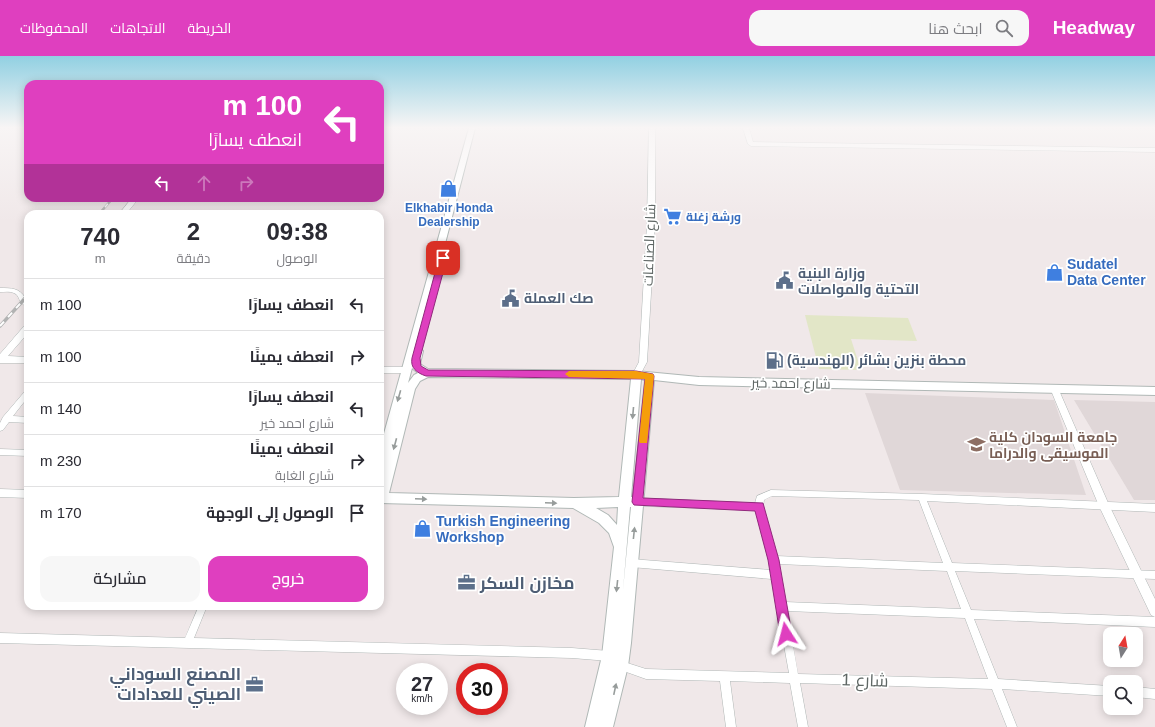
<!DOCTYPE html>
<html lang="ar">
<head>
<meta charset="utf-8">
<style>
	body { margin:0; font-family:Arial,Cairo,sans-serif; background:#f7f7f7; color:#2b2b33; direction:rtl; height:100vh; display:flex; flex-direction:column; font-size:15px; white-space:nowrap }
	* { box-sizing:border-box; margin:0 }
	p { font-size:13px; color:#7c7c81 }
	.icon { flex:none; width:22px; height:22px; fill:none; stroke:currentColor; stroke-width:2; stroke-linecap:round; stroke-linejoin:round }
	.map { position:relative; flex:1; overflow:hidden; direction:ltr }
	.drawer { position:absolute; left:24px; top:154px; width:360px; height:400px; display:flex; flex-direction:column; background:#fff; border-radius:12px; box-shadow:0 2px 10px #0003; direction:rtl }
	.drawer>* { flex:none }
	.guide { position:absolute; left:24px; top:24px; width:360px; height:122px; border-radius:12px; box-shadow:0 2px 10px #0003; direction:rtl; background:#df3fbf; color:#fff; overflow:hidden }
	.needle { width:26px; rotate:11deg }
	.controls { position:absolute; left:1103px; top:571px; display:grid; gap:8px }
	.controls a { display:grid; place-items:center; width:40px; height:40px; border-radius:8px; background:#fff; box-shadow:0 2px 10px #0003; font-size:20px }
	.speed { position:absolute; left:396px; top:607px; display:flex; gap:8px; font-size:20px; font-weight:700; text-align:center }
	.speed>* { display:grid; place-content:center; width:52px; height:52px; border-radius:50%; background:#fff; box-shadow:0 2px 10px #0003; line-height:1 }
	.speed small { font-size:10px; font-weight:400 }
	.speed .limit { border:6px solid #d22; background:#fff; color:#111 }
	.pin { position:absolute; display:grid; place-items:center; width:34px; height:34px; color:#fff; margin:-17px; border-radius:8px; box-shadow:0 2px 6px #0006 }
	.me { position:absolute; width:44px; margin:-22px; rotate:351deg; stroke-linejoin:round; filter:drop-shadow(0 0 3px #0008) }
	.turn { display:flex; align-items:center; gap:14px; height:84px; padding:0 16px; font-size:18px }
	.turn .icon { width:52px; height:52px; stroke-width:2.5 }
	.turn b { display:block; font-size:28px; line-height:34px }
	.lanes { display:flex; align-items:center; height:38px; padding:0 16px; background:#0003; justify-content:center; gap:20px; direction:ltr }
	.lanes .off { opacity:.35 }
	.eta { display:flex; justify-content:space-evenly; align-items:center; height:68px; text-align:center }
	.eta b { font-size:24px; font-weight:600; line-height:28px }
	.cta { display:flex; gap:8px; margin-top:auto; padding:8px 16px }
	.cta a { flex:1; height:46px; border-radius:12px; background:#df3fbf; color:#fff; font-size:16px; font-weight:600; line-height:46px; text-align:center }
	.cta a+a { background:#f7f7f7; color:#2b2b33 }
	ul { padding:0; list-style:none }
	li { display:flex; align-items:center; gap:12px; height:52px; padding:0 16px; border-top:1px solid #e1e1e2 }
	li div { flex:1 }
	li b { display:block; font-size:15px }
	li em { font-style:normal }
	header { display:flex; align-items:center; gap:24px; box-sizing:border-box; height:56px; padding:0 20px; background:#df3fbf; color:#fff }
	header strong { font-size:19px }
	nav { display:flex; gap:22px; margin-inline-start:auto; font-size:14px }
	.search { width:280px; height:36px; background:#f7f7f7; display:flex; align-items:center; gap:10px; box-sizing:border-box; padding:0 14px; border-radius:12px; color:#7c7c81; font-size:15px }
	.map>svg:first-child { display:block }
	.education { fill:#e0d7d8 }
	.green { fill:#e2e6c7 }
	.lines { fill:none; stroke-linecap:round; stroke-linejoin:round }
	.minor-casing { stroke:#b0b7b6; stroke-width:1 }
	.tertiary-casing { stroke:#b0b7b6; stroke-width:1 }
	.secondary-casing { stroke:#b0b8b6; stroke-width:2 }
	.minor { fill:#fff; fill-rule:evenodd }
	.tertiary { fill:#fff; fill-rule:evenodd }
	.secondary { fill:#fff; fill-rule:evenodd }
	.rail-far1-casing { stroke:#b2b3b3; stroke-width:2.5 }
	.rail-casing { stroke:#b2b3b3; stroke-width:3.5 }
	.rail-far1 { stroke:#fff; stroke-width:1.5; stroke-dasharray:4.5; stroke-linecap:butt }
	.rail { stroke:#fff; stroke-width:2; stroke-dasharray:6; stroke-linecap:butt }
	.oneway { fill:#979c9b }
	.route { fill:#df3fbf; stroke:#91297c }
	.slow { fill:#f59e0b }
	.labels { text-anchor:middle; stroke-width:3.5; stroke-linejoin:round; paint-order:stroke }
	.far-shop-label { font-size:12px; font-weight:bold; fill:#366cbe; stroke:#fff }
	.street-label { font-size:14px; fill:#5f6765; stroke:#fff }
	.shop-label { font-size:14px; font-weight:bold; fill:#366cbe; stroke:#fff; text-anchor:start }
	.service-label { font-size:14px; font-weight:bold; fill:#4e5e75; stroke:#fff; text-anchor:start }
	.education-label { font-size:14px; font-weight:bold; fill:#785e54; stroke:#fff; text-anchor:start }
	.near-service-label { font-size:17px; font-weight:bold; fill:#4e5e75; stroke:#fff; text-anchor:start }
	.near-street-label { font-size:17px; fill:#5f6765; stroke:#fff }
</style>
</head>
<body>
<header>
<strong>Headway</strong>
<div class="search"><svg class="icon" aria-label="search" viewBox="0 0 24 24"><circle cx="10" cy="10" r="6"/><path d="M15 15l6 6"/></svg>ابحث هنا</div>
<nav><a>الخريطة</a><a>الاتجاهات</a><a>المحفوظات</a></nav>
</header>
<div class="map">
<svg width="1155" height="671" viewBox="0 0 1155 671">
	<rect width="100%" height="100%" fill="#f0e8e9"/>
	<g class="education">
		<polygon points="865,337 1054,344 1086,439 900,434"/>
		<polygon points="1074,344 1155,346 1155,444 1134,444"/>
	</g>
	<polygon class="green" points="805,259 908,262 917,285 851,283 861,314 819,313"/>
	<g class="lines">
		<defs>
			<g id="minor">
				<path d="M0 232C11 232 20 232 25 242 27 246 28 247 28 251 17 247 21 240 14 237 10 235 4 236 0 236Z"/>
				<polygon points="28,333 28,341 13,360 28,361 28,367 9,366 3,374 0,375 0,367 3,361 26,334"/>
				<polygon points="0,393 28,394 28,400 0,399"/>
				<path d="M771 434 922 438 1155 448V456L927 445 952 507 1155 515V523L955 515 971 554 1155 561V571L974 563 998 623 1110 630V640L1002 633 1017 671H1007L992 633 800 627 808 671H798L790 627 730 625 736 671H726L720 625 646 623 618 613 616 610 618 607 621 605 646 613 789 617 772 523 631 511 628 510 627 507 628 504 631 503 771 514 756 454 638 450 635 448 634 446 635 444 638 442 755 447 757 440ZM772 440 919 444 943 507 776 500 763 451 764 444ZM778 508 947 515 961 553 785 546ZM787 555 965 562 988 623 798 618Z"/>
				<polygon points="199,550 207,550 194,582 572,592 609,595 612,597 614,600 612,603 609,605 572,602 0,587 0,577 185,582"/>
				<polygon points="1136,631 1155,633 1155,643 1136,641"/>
			</g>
			<g id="tertiary">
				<polygon points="649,72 655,72 655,168 647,306 639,321 636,322 632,319 639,306 647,168"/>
				<polygon points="743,72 749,72 753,86 1155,92 1155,96 751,90 748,88"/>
				<polygon points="132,142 139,142 126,158 119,158"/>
				<polygon points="28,268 28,277 8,300 28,301 28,307 0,307 0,298 25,269"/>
				<polygon points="380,311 406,311 410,314 406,317 380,317"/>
				<polygon points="1054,329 1058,332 1109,449 1155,543 1155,561 1151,559 1099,450 1050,332"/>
				<polygon points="0,433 28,434 28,442 0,441"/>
			</g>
			<path id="secondary" d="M469 72H475L418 292 421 293 423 295 420 308 428 313 636 315 699 321 1155 331V339L699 329 654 324 631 587 628 610 613 671H585L602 600 614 491 609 477 599 467 573 452 380 447V428L384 414 380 416V392ZM412 312 418 317 414 319 408 327ZM428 321 631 323 619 441 574 442 389 437 415 333 420 325ZM641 323 645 324 633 441H631ZM618 451 617 469 608 459 596 452ZM630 451H631L623 534Z"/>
		</defs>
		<use href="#minor" class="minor-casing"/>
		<use href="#tertiary" class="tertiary-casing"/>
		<use href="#secondary" class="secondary-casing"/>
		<use href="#minor" class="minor"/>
		<use href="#tertiary" class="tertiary"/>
		<use href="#secondary" class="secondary"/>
		<defs>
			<polyline id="rail-far1" points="99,158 113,142"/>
			<polyline id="rail" points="0,270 28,239"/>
		</defs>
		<use href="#rail-far1" class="rail-far1-casing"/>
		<use href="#rail" class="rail-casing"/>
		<use href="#rail-far1" class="rail-far1"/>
		<use href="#rail" class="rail"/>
	</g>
	<defs><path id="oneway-solid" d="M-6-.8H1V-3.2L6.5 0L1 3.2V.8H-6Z"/></defs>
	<g class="oneway">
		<use href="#oneway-solid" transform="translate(399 340) rotate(106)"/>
		<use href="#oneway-solid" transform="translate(633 357) rotate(95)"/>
		<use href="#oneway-solid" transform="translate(395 388) rotate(105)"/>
		<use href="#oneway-solid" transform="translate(421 443) rotate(2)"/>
		<use href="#oneway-solid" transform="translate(551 447) rotate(2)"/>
		<use href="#oneway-solid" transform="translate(634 477) rotate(-84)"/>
		<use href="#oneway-solid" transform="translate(617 530) rotate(96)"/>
		<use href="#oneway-solid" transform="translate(615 633) rotate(-78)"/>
	</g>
	<linearGradient id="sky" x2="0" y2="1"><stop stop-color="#91d0e2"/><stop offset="0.43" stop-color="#f8f5f5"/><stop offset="1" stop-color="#f8f5f5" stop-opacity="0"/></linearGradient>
	<rect width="1155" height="166" fill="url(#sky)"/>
	<path class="route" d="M443 200 447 202 420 302 421 310 428 314 636 315 653 318 654 320 643 442 763 447 779 504 792 578 790 583 786 584 781 583 780 578 768 504 755 455 634 449 632 446 645 323 426 320C417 317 410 312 412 302L439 202Z"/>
	<polygon class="slow" points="569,315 636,315 653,318 654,320 647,387 640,387 639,385 645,323 569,321 565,318"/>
	<defs>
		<symbol id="shop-bare" viewBox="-9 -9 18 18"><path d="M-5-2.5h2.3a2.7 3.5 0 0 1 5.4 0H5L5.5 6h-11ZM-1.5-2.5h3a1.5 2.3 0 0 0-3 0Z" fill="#3f7fe0" stroke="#fff" stroke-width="2.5" paint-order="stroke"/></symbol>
		<symbol id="supermarket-bare" viewBox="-9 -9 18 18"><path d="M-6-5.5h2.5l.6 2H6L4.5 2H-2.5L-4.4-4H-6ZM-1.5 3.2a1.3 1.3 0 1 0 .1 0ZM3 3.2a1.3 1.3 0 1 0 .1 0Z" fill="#3f7fe0" stroke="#fff" stroke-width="2.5" paint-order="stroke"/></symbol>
		<symbol id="civic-bare" viewBox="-9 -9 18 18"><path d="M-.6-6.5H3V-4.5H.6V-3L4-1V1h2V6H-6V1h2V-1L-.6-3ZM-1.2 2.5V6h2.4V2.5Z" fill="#5c6f8a" stroke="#fff" stroke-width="2.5" paint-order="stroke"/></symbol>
		<symbol id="fuel-bare" viewBox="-9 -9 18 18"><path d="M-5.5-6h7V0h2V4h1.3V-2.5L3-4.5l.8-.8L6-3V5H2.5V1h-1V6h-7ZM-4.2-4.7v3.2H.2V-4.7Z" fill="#5c6f8a" stroke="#fff" stroke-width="2.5" paint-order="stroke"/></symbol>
		<symbol id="university-bare" viewBox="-9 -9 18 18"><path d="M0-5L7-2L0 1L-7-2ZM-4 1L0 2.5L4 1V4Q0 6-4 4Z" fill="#8d6e63" stroke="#fff" stroke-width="2.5" paint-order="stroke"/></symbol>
		<symbol id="office-bare" viewBox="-9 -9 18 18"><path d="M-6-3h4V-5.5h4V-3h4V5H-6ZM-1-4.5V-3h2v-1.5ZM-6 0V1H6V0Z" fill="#5c6f8a" stroke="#fff" stroke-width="2.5" paint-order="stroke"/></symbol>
	</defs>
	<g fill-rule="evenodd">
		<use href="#shop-bare" x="436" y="120" width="25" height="25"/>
		<use href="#supermarket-bare" x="660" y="148" width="25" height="25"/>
		<use href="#shop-bare" x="1042" y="204" width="25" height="25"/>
		<use href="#civic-bare" x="772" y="212" width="25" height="25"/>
		<use href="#civic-bare" x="498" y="230" width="25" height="25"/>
		<use href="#fuel-bare" x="762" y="292" width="25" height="25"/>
		<use href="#university-bare" x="964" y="376" width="25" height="25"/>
		<use href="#shop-bare" x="410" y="460" width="25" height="25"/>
		<use href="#office-bare" x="454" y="514" width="25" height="25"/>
		<use href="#office-bare" x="242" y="616" width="25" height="25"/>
	</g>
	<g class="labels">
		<g class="far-shop-label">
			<text x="449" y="156">Elkhabir Honda<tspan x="449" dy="14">Dealership</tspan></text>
			<text x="686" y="165" text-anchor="start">ورشة زغلة</text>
		</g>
		<g class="street-label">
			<text transform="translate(649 189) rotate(-88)" y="5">شارع الصناعات</text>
			<text transform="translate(791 327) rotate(1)" y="5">شارع احمد خير</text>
		</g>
		<g class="shop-label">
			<text x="1067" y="213">Sudatel<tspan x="1067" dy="16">Data Center</tspan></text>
			<text x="436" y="470">Turkish Engineering<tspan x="436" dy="16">Workshop</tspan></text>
		</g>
		<g class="service-label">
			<text x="798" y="222">وزارة البنية<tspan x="798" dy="16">التحتية والمواصلات</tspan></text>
			<text x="524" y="247">صك العملة</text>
			<text x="787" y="309">محطة بنزين بشائر (الهندسية)</text>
		</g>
		<g class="education-label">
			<text x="989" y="386">جامعة السودان كلية<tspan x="989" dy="16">الموسيقى والدراما</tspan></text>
		</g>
		<g class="near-service-label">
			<text x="480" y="533">مخازن السكر</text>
			<text x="241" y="624" text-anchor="end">المصنع السوداني<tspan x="241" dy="20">الصيني للعدادات</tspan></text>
		</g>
		<g class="near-street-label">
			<text transform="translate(865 624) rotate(2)" y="6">شارع 1</text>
		</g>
	</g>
</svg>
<div class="controls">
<a><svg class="needle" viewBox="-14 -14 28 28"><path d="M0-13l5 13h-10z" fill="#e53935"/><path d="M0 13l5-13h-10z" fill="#7c7c81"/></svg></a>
<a><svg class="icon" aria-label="search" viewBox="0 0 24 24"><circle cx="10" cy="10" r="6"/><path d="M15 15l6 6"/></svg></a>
</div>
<div class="speed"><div>27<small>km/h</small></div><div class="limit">30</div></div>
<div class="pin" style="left:443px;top:202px;background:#d93025"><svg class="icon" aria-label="arrive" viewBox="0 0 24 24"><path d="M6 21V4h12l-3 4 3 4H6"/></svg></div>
<svg class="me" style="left:786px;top:578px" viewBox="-20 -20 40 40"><path d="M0-17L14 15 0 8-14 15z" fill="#df3fbf" stroke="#fff" stroke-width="4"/></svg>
<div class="guide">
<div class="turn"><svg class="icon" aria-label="left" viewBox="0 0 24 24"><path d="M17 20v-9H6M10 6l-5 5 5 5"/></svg><div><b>100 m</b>انعطف يسارًا</div></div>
<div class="lanes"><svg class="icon" aria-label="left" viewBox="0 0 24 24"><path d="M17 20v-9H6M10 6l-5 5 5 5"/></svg><svg class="icon off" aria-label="ahead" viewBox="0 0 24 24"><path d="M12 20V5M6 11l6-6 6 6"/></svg><svg class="icon off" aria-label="right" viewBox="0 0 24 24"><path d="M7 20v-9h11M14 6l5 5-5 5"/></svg></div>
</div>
<section class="drawer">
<div class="eta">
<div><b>09:38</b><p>الوصول</p></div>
<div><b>2</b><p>دقيقة</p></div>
<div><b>740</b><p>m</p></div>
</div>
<ul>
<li><svg class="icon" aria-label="left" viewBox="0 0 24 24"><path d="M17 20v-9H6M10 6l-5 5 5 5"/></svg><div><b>انعطف يسارًا</b></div><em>100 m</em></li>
<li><svg class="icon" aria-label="right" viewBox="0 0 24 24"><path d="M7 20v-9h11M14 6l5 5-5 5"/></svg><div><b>انعطف يمينًا</b></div><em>100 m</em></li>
<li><svg class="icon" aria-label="left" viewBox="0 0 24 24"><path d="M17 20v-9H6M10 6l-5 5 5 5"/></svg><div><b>انعطف يسارًا</b><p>شارع احمد خير</p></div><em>140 m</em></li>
<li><svg class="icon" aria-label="right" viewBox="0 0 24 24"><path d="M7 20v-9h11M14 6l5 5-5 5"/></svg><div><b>انعطف يمينًا</b><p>شارع الغابة</p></div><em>230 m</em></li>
<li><svg class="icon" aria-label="arrive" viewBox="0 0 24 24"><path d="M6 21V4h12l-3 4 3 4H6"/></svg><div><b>الوصول إلى الوجهة</b></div><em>170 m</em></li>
</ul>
<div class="cta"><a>خروج</a><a>مشاركة</a></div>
</section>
</div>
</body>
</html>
